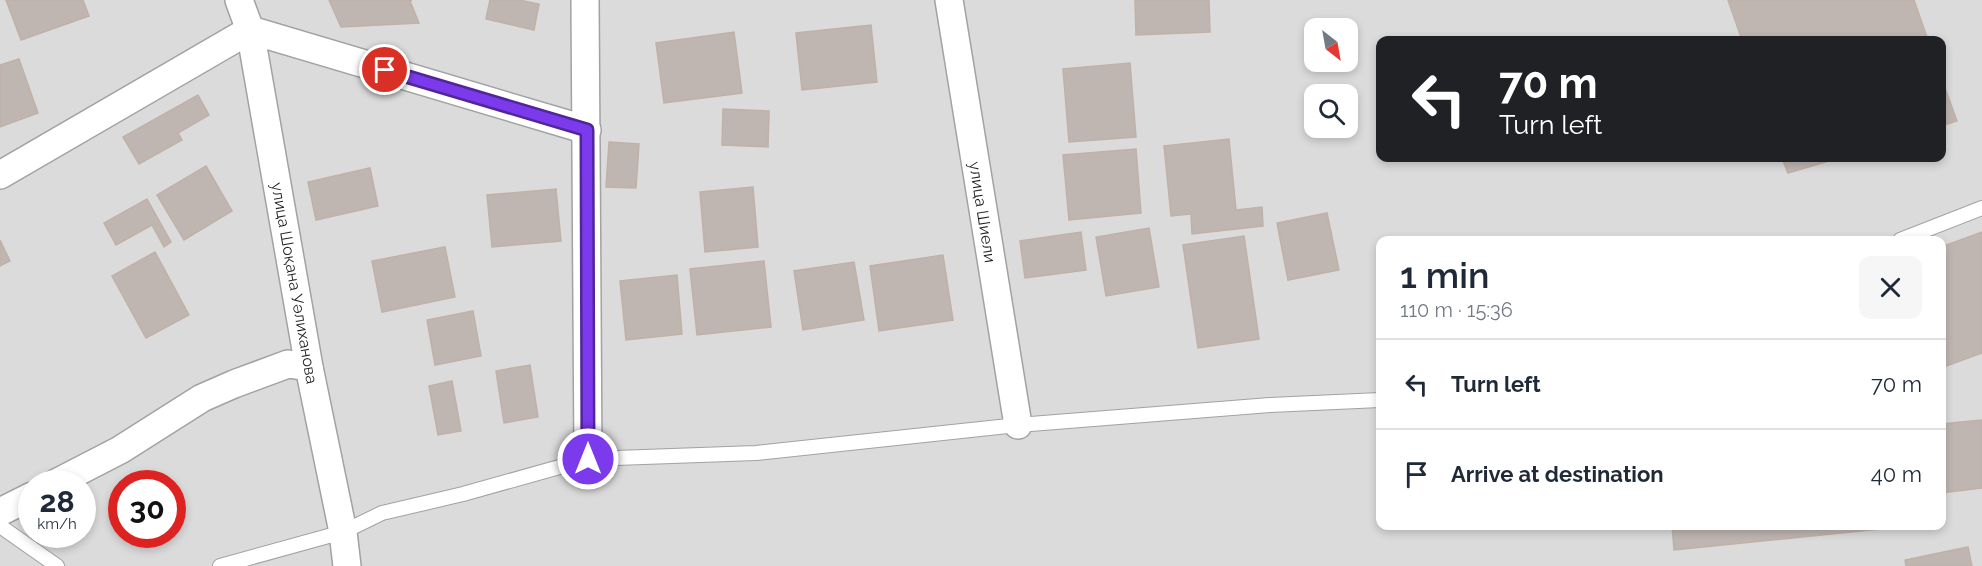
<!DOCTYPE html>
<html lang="en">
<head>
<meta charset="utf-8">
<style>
	body { margin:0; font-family:Raleway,sans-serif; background:#f6f6f7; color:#1f2937; height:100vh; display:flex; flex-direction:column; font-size:22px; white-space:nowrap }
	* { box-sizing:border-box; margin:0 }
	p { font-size:20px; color:#747a83 }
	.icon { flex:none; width:33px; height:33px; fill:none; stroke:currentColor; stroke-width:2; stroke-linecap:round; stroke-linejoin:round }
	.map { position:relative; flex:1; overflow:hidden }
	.sheet { position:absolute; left:1376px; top:236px; width:570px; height:294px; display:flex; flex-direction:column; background:#fff; border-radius:12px; box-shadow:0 3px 9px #0003 }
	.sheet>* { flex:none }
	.guide { position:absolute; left:1376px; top:36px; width:570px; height:126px; border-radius:12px; box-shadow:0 3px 9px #0003; background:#202124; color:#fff; overflow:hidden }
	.needle { width:39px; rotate:149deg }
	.buttons { position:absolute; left:1304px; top:18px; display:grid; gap:12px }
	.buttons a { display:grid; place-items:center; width:54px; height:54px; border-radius:12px; background:#fff; box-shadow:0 3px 9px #0003; font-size:30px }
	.speed { position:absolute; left:18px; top:470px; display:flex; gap:12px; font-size:30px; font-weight:700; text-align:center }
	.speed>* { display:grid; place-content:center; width:78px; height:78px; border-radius:50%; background:#fff; box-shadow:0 3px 9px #0003; line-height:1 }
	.speed small { font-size:15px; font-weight:400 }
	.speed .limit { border:9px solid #d22; background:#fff; color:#111 }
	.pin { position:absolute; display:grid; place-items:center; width:51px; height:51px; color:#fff; margin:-26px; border:3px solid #fff; border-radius:50%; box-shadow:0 2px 6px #0007 }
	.me { position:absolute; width:66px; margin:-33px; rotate:0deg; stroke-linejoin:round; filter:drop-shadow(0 0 4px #0008) }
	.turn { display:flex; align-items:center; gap:21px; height:126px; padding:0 24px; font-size:27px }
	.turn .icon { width:78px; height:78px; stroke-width:2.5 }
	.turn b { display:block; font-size:42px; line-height:51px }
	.round { display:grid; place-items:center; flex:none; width:63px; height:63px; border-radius:12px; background:#f6f6f7 }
	.headline { display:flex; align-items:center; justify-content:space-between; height:102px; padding:0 24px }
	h1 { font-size:36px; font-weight:600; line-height:45px }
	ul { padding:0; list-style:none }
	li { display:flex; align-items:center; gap:18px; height:90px; padding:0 24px; border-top:2px solid #e0e1e3 }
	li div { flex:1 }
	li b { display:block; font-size:22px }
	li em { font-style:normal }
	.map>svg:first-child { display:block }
	.residential { fill:#dcdbdb; fill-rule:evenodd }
	.building { fill:#bfb6b1; stroke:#c0b1a8; stroke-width:1.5 }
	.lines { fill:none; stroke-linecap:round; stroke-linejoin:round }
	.lane-casing { stroke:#a2a2a2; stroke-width:16 }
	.street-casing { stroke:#a2a2a2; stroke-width:30 }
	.lane { stroke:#fff; stroke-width:14 }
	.street { stroke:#fff; stroke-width:27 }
	.route-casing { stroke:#51269a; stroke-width:15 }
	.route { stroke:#7c3aed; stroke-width:10 }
	.labels { text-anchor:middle; stroke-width:6; stroke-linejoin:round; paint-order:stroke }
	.street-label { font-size:16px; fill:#1e1e1e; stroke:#fff }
</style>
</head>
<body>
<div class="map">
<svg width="1982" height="566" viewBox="0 0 1982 566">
	<rect width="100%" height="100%" fill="#efebe5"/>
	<path class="residential" d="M0 0H1982V566H0ZM1314 28H1347V62H1314ZM1380 40H1941V158H1380ZM1314 94H1347V128H1314ZM1380 240H1941V525H1380ZM32 483H82V534H32ZM122 483H172V534H122Z"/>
	<g class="building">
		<polygon points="6,0 83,0 89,16 21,40"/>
		<polygon points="329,0 412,0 410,1 419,23 341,27"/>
		<polygon points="490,0 519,0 539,4 534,30 486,19"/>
		<polygon points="1135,0 1209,0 1210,32 1136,35"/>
		<polygon points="1728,0 1914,0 1928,40 1742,40"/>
		<polygon points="871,25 877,82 802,90 796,33"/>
		<polygon points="734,32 742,93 664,103 656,43"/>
		<polygon points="19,59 38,113 0,127 0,65"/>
		<polygon points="1130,63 1136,137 1069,142 1063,69"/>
		<polygon points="1941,77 1957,121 1941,126"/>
		<polygon points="198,95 209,115 178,133 182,140 139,164 123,137"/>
		<polygon points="723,109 769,111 768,147 722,145"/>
		<polygon points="1229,139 1236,210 1262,207 1263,226 1192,234 1191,214 1171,216 1164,146"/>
		<polygon points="609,142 639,144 636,188 606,187"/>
		<polygon points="1136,149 1141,213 1069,220 1063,155"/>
		<polygon points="1782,158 1839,158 1788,173"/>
		<polygon points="206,166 232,211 184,240 157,195"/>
		<polygon points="370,168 378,206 316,220 308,182"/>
		<polygon points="753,187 758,247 705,252 700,192"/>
		<polygon points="556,189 561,241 492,247 487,195"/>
		<polygon points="147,199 171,242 164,247 152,225 116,245 104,223"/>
		<polygon points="1327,213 1339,270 1288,280 1277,223"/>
		<polygon points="1149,228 1159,287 1106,296 1096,237"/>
		<polygon points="1081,232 1086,270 1025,278 1020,241"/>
		<polygon points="1982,232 1982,353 1941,368 1941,247"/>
		<polygon points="1244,236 1259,339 1198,348 1183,245"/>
		<polygon points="0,240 10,261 0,266"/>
		<polygon points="445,247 455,297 382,312 372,261"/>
		<polygon points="155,252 189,315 146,338 112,276"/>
		<polygon points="943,255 953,320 879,331 870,266"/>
		<polygon points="764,261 771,327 697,335 690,269"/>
		<polygon points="854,262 864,320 803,330 794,271"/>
		<polygon points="677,275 682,334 626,340 620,281"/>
		<polygon points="473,311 481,356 435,365 427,320"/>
		<polygon points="530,365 538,417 504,423 496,371"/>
		<polygon points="452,381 461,431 438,435 429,386"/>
		<polygon points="1982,420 1982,488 1941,493 1941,424"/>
		<polygon points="1672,525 1919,525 1674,550"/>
		<polygon points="1968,547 1972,566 1906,566 1905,560"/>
	</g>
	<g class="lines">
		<defs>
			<g id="lane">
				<polyline points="1900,240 1982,208"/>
				<polyline points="0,526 57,566"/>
				<polyline points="220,566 343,532 382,513 463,494 588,459 756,453 1018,425 1270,405 1380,400"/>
			</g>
			<g id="street">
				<polyline points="239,0 250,30 309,367 343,532 347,566"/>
				<polyline points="585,0 588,459"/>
				<polyline points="949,0 1018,425"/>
				<polyline points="0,175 250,30 587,130"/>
				<polyline points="56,483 120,450 202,398 234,384 288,364 309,367"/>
				<polyline points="0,512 32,496"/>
			</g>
		</defs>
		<use href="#lane" class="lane-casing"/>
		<use href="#street" class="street-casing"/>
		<use href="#lane" class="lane"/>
		<use href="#street" class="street"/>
	</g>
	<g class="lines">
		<defs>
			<polyline id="route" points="385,70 587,130 588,459"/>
		</defs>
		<use href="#route" class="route-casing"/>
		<use href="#route" class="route"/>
	</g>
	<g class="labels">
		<g class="street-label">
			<text transform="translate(983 212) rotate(81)" y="6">улица Шиели</text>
			<text transform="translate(295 283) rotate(80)" y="6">улица Шоқана Уәлиханова</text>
		</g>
	</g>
</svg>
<div class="buttons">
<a><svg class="needle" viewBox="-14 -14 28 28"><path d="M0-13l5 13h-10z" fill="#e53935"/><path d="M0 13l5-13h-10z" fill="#747a83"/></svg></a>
<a><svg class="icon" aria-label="search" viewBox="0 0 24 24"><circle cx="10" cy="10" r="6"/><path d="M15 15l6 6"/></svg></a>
</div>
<div class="speed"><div>28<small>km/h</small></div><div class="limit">30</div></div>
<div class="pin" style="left:385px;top:70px;background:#d93025"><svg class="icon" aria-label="arrive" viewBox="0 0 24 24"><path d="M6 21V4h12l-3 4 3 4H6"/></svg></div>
<svg class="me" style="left:588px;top:459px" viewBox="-20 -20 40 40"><circle r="17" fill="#7c3aed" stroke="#fff" stroke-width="3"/><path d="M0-11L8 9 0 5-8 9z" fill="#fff"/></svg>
<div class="guide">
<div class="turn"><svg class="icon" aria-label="left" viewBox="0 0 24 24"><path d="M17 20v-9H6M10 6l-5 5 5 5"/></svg><div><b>70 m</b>Turn left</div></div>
</div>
<section class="sheet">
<div class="headline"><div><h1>1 min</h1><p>110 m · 15:36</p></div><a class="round"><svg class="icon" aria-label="close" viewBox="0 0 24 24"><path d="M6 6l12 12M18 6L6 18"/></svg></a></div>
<ul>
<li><svg class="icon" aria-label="left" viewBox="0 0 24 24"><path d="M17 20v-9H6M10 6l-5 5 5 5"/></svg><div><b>Turn left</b></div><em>70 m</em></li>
<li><svg class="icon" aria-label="arrive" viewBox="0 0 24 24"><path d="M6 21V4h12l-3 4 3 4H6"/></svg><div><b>Arrive at destination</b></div><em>40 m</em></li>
</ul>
</section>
</div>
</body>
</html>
